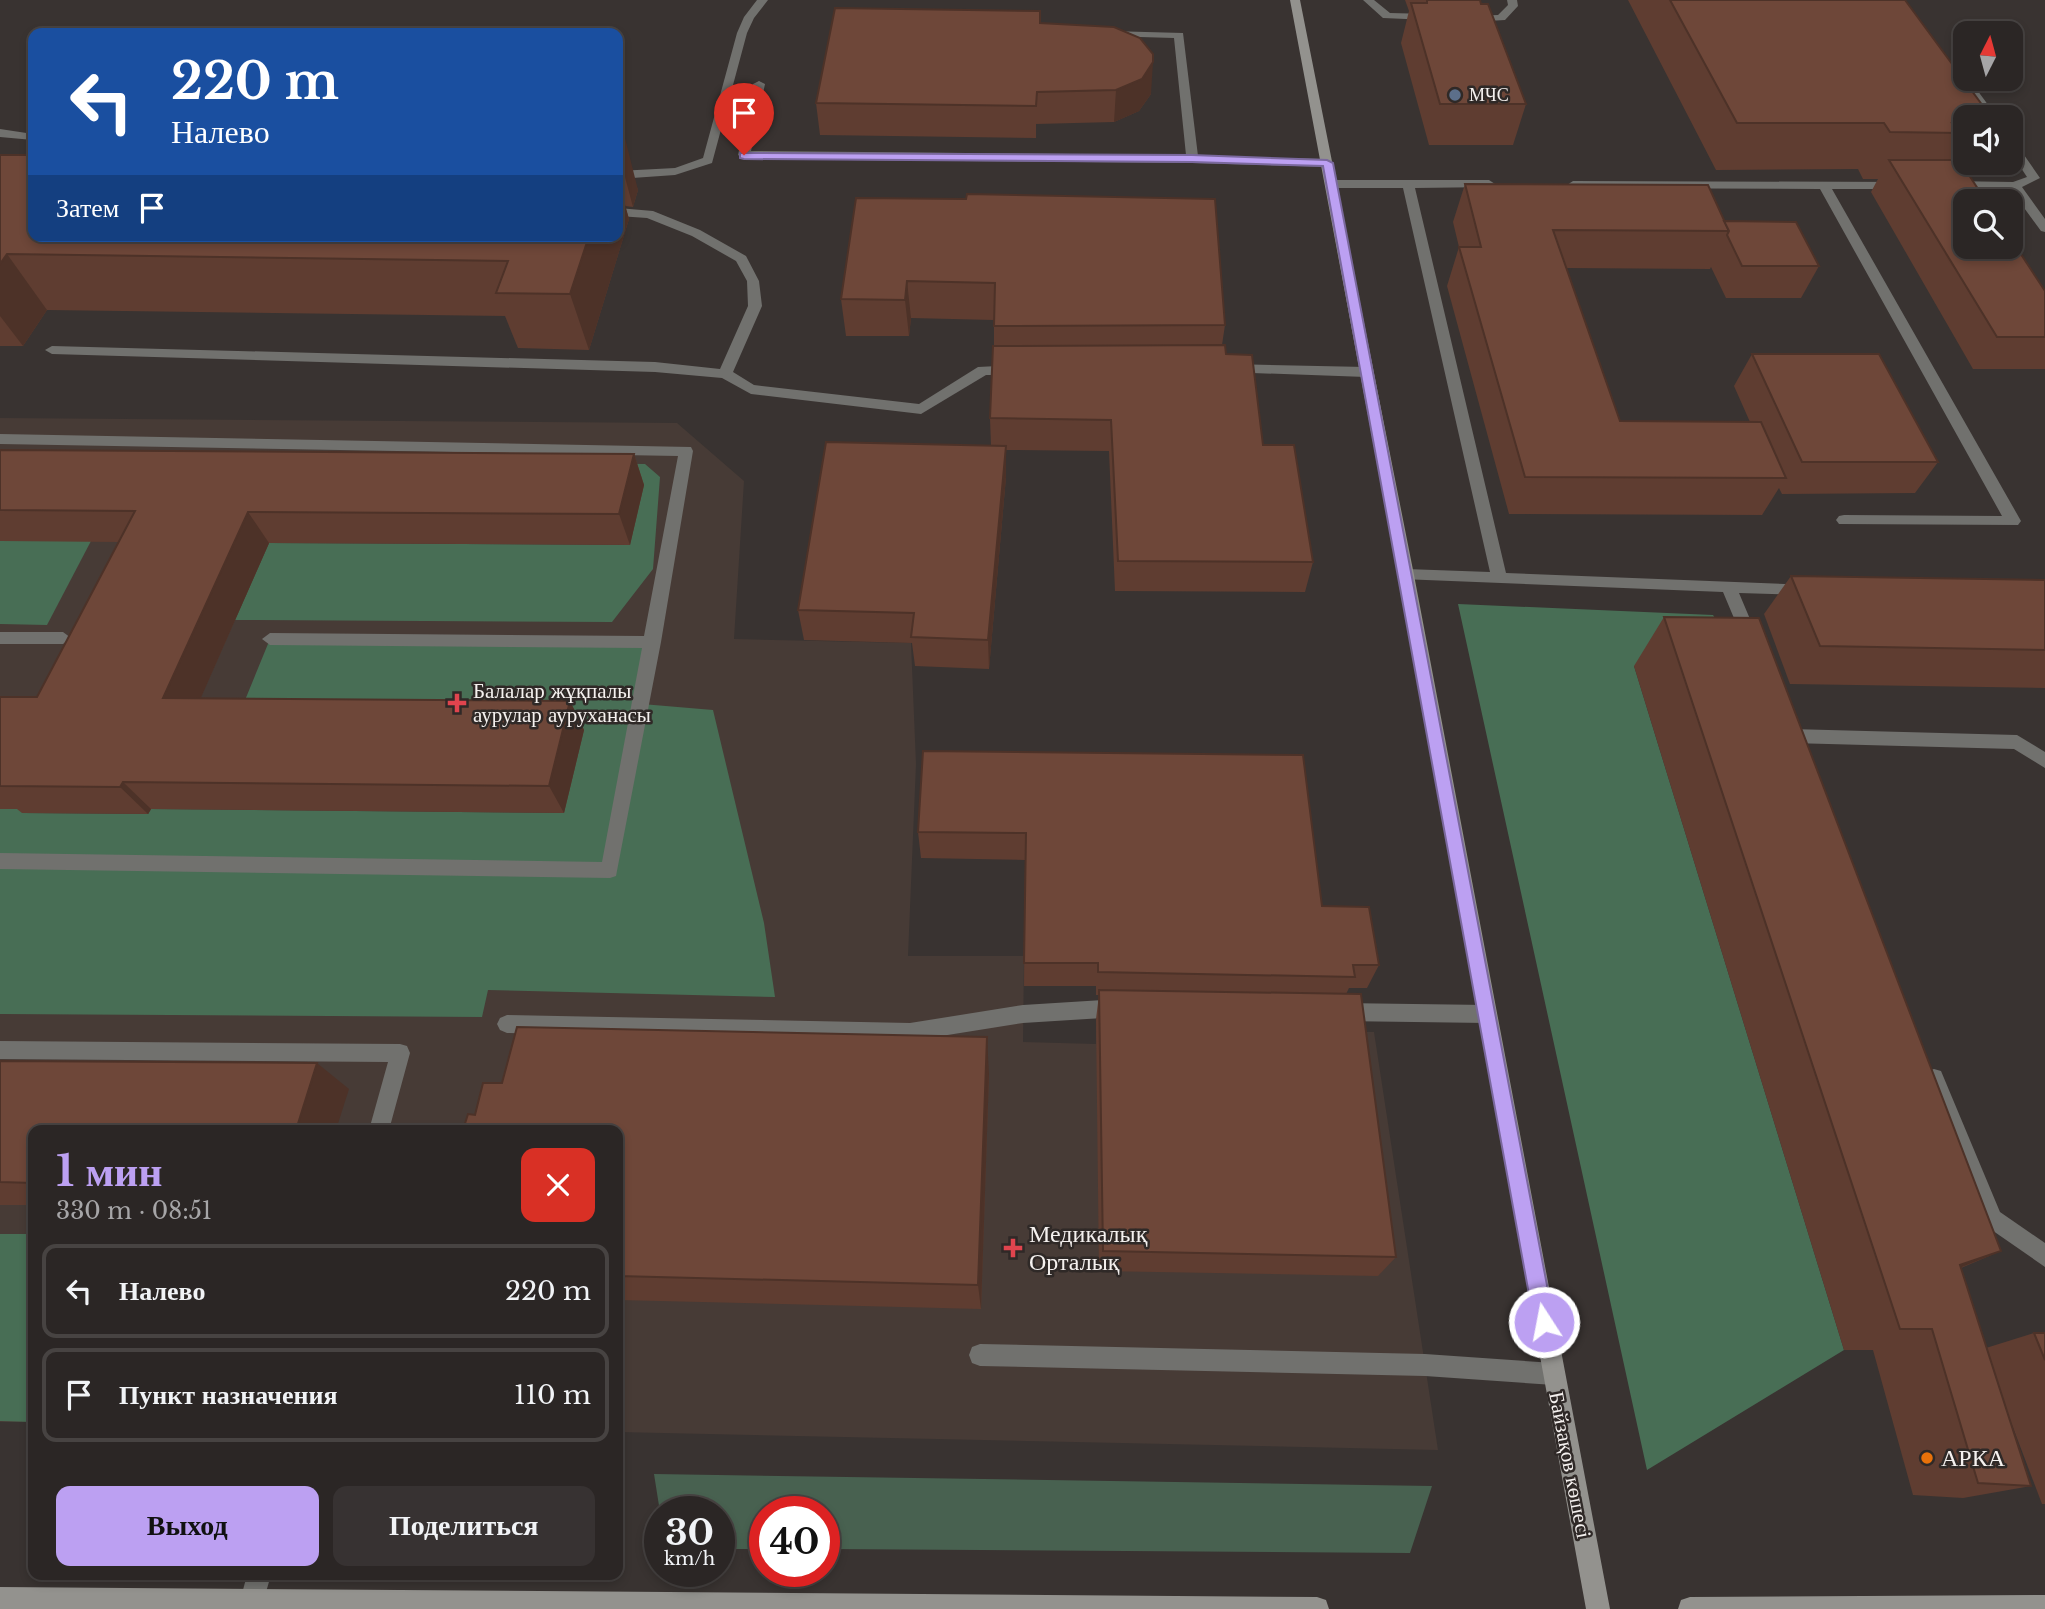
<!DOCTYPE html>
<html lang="ru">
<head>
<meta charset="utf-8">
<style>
	body { margin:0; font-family:"Libre Baskerville",serif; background:#373232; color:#f1f3f6; height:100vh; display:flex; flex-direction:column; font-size:26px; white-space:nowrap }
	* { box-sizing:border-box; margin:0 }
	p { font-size:23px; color:#a6a5a7 }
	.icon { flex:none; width:38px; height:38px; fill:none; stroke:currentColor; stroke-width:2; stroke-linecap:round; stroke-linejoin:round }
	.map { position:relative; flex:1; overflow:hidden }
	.panel { position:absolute; left:28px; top:1125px; width:595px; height:455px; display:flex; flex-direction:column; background:#2b2625; border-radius:14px; box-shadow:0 4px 10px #0003,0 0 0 2px #474342 }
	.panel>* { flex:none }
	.banner { position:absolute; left:28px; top:28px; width:595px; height:214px; border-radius:14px; box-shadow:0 4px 10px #0003,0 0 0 2px #474342; background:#1a4fa0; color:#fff; overflow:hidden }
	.needle { width:46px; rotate:6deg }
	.tools { position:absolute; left:1953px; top:21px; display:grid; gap:14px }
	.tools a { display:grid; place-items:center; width:70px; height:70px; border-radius:14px; background:#2b2625; box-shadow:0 4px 10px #0003,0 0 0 2px #474342; font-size:35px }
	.speed { position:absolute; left:644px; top:1496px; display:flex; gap:14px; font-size:35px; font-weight:700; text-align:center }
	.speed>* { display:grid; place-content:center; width:91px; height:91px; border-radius:50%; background:#2b2625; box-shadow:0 4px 10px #0003,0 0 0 2px #474342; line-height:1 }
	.speed small { font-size:18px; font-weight:400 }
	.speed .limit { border:10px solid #d22; background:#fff; color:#111 }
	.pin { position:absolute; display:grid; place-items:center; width:60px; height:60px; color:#fff; margin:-72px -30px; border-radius:50% 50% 50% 0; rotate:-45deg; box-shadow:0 0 7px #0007 }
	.pin .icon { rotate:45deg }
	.me { position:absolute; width:77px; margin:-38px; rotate:349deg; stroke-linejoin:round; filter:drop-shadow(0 0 5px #0008) }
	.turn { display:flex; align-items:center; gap:24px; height:147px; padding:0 28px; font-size:32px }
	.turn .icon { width:91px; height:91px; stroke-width:2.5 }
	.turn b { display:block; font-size:49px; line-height:60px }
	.then { display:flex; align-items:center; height:66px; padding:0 28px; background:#0003; gap:14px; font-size:26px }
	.round { display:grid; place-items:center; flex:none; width:74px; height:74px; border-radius:14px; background:#373232 }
	.summary { display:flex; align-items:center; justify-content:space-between; height:119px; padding:0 28px }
	h1 { font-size:42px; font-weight:800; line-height:52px; color:#bca0f2 }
	.action { display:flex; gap:14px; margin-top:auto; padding:14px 28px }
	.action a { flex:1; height:80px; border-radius:14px; background:#bca0f2; color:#111; font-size:28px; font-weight:800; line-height:80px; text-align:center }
	.action a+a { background:#373232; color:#f1f3f6 }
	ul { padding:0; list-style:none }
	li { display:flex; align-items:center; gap:21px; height:94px; margin:0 14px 10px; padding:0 14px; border:4px solid #474342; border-radius:14px }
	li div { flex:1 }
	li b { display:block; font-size:26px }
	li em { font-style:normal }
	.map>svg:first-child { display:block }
	.built { fill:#473b36 }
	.green { fill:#486150 }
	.forest { fill:#486e55 }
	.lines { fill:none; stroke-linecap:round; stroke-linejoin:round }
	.lane { fill:#71716e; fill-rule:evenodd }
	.secondary { fill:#93928e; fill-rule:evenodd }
	.wall { fill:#5f3d31 }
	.shaded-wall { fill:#4d3228 }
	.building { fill:#6e4739; stroke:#4d3228; stroke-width:2 }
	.route { fill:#bca0f2; stroke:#7a689d; stroke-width:2 }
	.service-dot { fill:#5c6f8a; stroke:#2f2927; stroke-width:2.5 }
	.health-dot { fill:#e0444e; stroke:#2f2927; stroke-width:2.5 }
	.food-dot { fill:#e8710a; stroke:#2f2927; stroke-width:2.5 }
	.labels { text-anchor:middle; stroke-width:5; stroke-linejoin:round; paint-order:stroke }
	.far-poi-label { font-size:18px; fill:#f5f1ef; stroke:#2f2927; text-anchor:start }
	.poi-label { font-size:21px; fill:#f5f1ef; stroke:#2f2927; text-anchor:start }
	.street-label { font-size:21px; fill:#f5f1ef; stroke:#2f2927 }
	.near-poi-label { font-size:24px; fill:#f5f1ef; stroke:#2f2927; text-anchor:start }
</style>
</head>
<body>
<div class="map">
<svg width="2045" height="1609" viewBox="0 0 2045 1609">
	<rect width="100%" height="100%" fill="#393331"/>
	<polygon class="built" points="0,418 677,423 744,481 734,639 911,643 916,764 908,956 1024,956 1023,1042 1096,1044 1096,1026 1374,1032 1438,1450 618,1432 618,1130 33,1130 33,1422 0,1422"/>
	<polygon class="green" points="654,1474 1432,1486 1410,1553 824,1549 824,1512 765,1512 765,1549 719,1549 719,1512 660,1512"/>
	<g class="forest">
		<polygon points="0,456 645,464 660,477 653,569 612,622 235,620 269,543 630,545"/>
		<polygon points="0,541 91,541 47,625 0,624"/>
		<polygon points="1458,604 1713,615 1739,655 1724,667 1634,666 1844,1350 1647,1470"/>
		<polygon points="270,639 653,642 642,704 713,710 764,923 775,997 488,990 482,1017 0,1014 0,809 24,809 23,813 148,814 151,809 564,813 234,727"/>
		<polygon points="0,1234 33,1234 33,1422 0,1421"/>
	</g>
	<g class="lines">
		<g class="lane">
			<polygon points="757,0 768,0 754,18 747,33 712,163 675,175 618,179 618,171 675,168 703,158 737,33 744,17"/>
			<polygon points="1363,0 1374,0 1390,13 1429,14 1434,17 1429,20 1383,18"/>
			<polygon points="1507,0 1517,0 1518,6 1505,20 1471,22 1466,19 1471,16 1498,15 1508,5"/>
			<polygon points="1109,31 1183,33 1198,156 1327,159 1333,163 1327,167 1192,163 744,159 738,155 753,84 759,81 765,84 751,151 1186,155 1174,38 1105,36 1104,34"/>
			<polygon points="1954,69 1962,69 1965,79 1969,79 1997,117 1985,117 1952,71"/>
			<polygon points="0,129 33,134 33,140 0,137"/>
			<polygon points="2011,142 2015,142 2040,178 2022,187 2045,219 2045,232 2041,231 2011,190 1951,189 1945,185 1951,181 2013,182 2027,177 2011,153"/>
			<polygon points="1489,180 1495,184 1493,187 1415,188 1506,573 1811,585 1813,589 1805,595 1739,593 1758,638 1756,642 1744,642 1723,592 1401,579 1398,575 1406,569 1490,572 1403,188 1332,188 1326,184 1332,180"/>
			<polygon points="1573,181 1903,182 1903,188 1899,189 1832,189 2021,521 2018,525 1839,524 1836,520 1839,516 1844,515 2002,516 1820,189 1569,188 1567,185"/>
			<polygon points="618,208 653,211 700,230 746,256 759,281 762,306 733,372 754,385 919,404 978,367 1017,365 1024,370 1017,375 986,375 921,414 751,394 722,378 655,372 52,354 45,350 52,346 655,362 720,369 748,306 747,281 736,261 692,236 647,218 618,216"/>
			<polygon points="1230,364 1366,367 1373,372 1366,377 1225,372 1225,366"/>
			<polygon points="0,434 691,447 693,451 661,642 616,876 610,878 0,869 0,853 602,862 642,648 270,645 262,639 270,633 644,636 678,456 0,444"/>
			<polygon points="0,632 63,632 71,638 63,644 0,644"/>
			<polygon points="1791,729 2017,735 2045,752 2045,768 2014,749 1791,743 1785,741 1783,736 1785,731"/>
			<polygon points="1119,999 1126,1002 1129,1008 1126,1014 1119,1017 1023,1023 910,1041 507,1033 500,1030 497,1024 500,1018 507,1015 910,1023 1023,1005"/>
			<polygon points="1340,1003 1487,1005 1494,1008 1497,1014 1494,1020 1487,1023 1340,1021 1333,1018 1330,1012 1333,1006"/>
			<polygon points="0,1041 400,1044 407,1046 410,1053 389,1130 369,1130 388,1062 0,1059"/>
			<polygon points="1934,1069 1941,1071 2000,1212 2045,1243 2045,1267 1986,1226 1924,1078 1927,1071"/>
			<polygon points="980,1344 1425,1354 1554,1363 1562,1366 1565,1374 1562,1382 1554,1385 1425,1376 980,1366 972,1363 969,1355 972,1347"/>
			<polygon points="247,1575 271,1575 261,1609 243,1609 240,1601"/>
		</g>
		<g class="secondary">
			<polygon points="1290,0 1300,0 1414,575 1610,1609 1586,1609 1398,575"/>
			<polygon points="0,1587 1317,1597 1326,1600 1329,1609 0,1609"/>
			<polygon points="2045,1595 2045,1609 1678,1609 1681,1600 1690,1597"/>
		</g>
	</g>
	<g class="wall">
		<polygon points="1405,0 1480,0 1526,104 1513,145 1429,145 1401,43 1409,11"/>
		<polygon points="1628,0 1905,0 1965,117 1965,163 1969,163 1965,169 2045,291 2045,369 1973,369 1871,192 1878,179 1863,179 1858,169 1716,170"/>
		<polygon points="1040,23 1151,94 1139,111 1114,122 1036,124 1036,138 820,135 816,103"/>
		<polygon points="618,134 638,190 633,207 625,206 629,219 589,350 518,348 505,316 47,310 23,346 0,346 0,155 33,236 618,236"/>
		<polygon points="1465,184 1724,221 1819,266 1801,298 1726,298 1711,267 1710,269 1566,268 1620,421 1750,422 1734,386 1752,354 1938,462 1915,493 1782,494 1779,488 1762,515 1509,514 1447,286 1459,247 1453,222"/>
		<polygon points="856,198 1225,325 1222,345 1313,562 1305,592 1115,591 1109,451 1006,450 1006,477 989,669 915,666 912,643 804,640 798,610 991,446 990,418 994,346 994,320 911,318 909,336 846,336 841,299"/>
		<polygon points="0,450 634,454 644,485 630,545 269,543 200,699 570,701 584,730 564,813 151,809 148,814 22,813 17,809 0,809 0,697 37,697 119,542 0,541"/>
		<polygon points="1791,576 2045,580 2045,688 1790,684 1764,614"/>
		<polygon points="1664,617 2001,1251 1961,1268 1986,1348 2034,1333 2045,1333 2045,1504 2042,1504 2006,1409 2031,1486 1963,1498 1913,1495 1873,1350 1844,1350 1634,666"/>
		<polygon points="923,751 1322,906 1379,965 1367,988 1349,988 1346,994 1396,1257 1378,1276 1099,1271 1096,1019 1099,995 1096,995 1096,986 1024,986 1025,860 921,858 918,832"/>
		<polygon points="0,1061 349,1089 33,1130 33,1205 0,1205"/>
		<polygon points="989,1074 981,1309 618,1300 618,1130 475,1115"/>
	</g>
	<g class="shaded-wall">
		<polygon points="1153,62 1151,94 1139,111 1114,122 1116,90"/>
		<polygon points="624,134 638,190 633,207 618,151"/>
		<polygon points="618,179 629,219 589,350 570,294 589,236 618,236"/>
		<polygon points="7,254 47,310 23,346 0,316 0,264"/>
		<polygon points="907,281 911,318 909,336 905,300"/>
		<polygon points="1006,446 1006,477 989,669 988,640"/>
		<polygon points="634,454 644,485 630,545 619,514"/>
		<polygon points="248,512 269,543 188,727 163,698"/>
		<polygon points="570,701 584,730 564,813 549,786"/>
		<polygon points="123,782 151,809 148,814 120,787"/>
		<polygon points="987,1037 989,1074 981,1309 978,1285"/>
		<polygon points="317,1063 349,1089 336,1130 296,1130"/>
		<polygon points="2001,1251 1940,1276 1960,1265"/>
	</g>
	<g class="building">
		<polygon points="1427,0 1480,0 1481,4 1488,4 1526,104 1440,104 1411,3 1427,3"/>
		<polygon points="1670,0 1905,0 1991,117 1965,117 1965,122 1952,123 1959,133 1890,132 1884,123 1737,123"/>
		<polygon points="835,8 1040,11 1040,23 1114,27 1140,38 1153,54 1153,62 1142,79 1116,90 1037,92 1036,106 816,103"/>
		<polygon points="618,134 624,134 618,151"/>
		<polygon points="0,155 33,155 33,236 589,236 570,294 496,293 508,261 7,254 0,264"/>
		<polygon points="1889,160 1959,160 1986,201 1965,201 1965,247 2011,247 2011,239 2045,291 2045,337 1997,337"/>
		<polygon points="1465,184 1708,185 1729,231 1553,230 1620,421 1761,422 1786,478 1525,477 1459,247 1481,247"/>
		<polygon points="967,194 1215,199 1225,325 994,326 995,283 907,281 905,300 841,299 856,198 966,199"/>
		<polygon points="1724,221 1796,222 1819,266 1742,266 1727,235 1729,231"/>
		<polygon points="1225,345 1226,354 1252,355 1263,445 1294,445 1313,562 1118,561 1111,420 990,418 993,346"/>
		<polygon points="1752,354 1879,354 1938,462 1802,462"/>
		<polygon points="826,442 1006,446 988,640 911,637 914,613 798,610"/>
		<polygon points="0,450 634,454 619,514 248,512 163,698 570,701 549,786 123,782 120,787 0,786 0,697 37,697 135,511 0,510"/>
		<polygon points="1791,576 2045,580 2045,650 1820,646"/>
		<polygon points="1664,617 1759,618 2001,1251 1960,1265 2031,1486 1978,1483 1932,1329 1900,1329"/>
		<polygon points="923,751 1303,755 1322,906 1369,907 1379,965 1353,965 1355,977 1098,972 1098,963 1024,963 1026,833 918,832"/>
		<polygon points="1099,990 1361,994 1396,1257 1103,1251"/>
		<polygon points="517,1027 987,1037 978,1285 618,1276 618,1130 463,1130 468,1114 475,1115 483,1083 502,1083"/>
		<polygon points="0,1061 317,1063 296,1130 33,1130 33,1183 0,1182"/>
		<polygon points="2034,1333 2045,1333 2045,1360"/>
	</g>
	<polygon class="route" points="740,153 1192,155 1327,160 1333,163 1554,1322 1551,1329 1544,1332 1537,1329 1534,1322 1323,166 1192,162 744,159 740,158"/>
	<circle class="service-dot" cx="1455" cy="95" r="7"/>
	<g class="health-dot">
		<path d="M453.5 692.5h7v7h7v7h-7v7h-7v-7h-7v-7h7z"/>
		<path d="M1009.5 1237.5h7v7h7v7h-7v7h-7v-7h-7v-7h7z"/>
	</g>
	<circle class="food-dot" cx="1927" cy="1458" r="7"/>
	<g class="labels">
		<g class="far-poi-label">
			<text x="1469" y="101">МЧС</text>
		</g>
		<g class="poi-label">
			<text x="473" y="698">Балалар жұқпалы<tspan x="473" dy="24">аурулар ауруханасы</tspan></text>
		</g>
		<g class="street-label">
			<text transform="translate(1570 1465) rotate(79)" y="7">Байзақов көшесі</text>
		</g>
		<g class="near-poi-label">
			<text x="1029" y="1242">Медикалық<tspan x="1029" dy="28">Орталық</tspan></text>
			<text x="1941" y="1466">АРКА</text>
		</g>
	</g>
</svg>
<div class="tools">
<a><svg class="needle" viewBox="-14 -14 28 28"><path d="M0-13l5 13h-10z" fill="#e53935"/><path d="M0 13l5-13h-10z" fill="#a6a5a7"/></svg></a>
<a><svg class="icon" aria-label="sound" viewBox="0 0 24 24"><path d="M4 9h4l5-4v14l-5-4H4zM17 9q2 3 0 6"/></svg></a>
<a><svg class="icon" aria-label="search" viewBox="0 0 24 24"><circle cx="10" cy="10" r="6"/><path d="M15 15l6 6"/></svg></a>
</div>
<div class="speed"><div>30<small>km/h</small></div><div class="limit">40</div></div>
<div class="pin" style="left:744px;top:155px;background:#d93025"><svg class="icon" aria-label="arrive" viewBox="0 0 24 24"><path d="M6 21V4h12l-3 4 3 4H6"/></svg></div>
<svg class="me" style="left:1544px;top:1322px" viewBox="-20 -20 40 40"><circle r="17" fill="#bca0f2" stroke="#fff" stroke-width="3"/><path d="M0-11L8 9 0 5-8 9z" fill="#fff"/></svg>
<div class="banner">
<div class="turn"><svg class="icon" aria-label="left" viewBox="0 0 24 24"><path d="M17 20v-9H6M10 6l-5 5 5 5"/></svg><div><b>220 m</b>Налево</div></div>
<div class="then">Затем<svg class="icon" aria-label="arrive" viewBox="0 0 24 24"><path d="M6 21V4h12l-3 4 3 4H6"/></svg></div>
</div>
<section class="panel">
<div class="summary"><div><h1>1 мин</h1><p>330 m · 08:51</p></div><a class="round" style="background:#d93025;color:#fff"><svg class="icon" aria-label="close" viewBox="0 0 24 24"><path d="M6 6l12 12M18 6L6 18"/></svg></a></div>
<ul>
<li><svg class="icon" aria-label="left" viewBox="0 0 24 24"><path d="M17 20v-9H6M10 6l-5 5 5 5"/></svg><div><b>Налево</b></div><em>220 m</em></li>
<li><svg class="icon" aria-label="arrive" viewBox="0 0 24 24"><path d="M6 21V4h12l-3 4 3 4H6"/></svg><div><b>Пункт назначения</b></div><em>110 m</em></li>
</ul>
<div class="action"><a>Выход</a><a>Поделиться</a></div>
</section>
</div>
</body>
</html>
